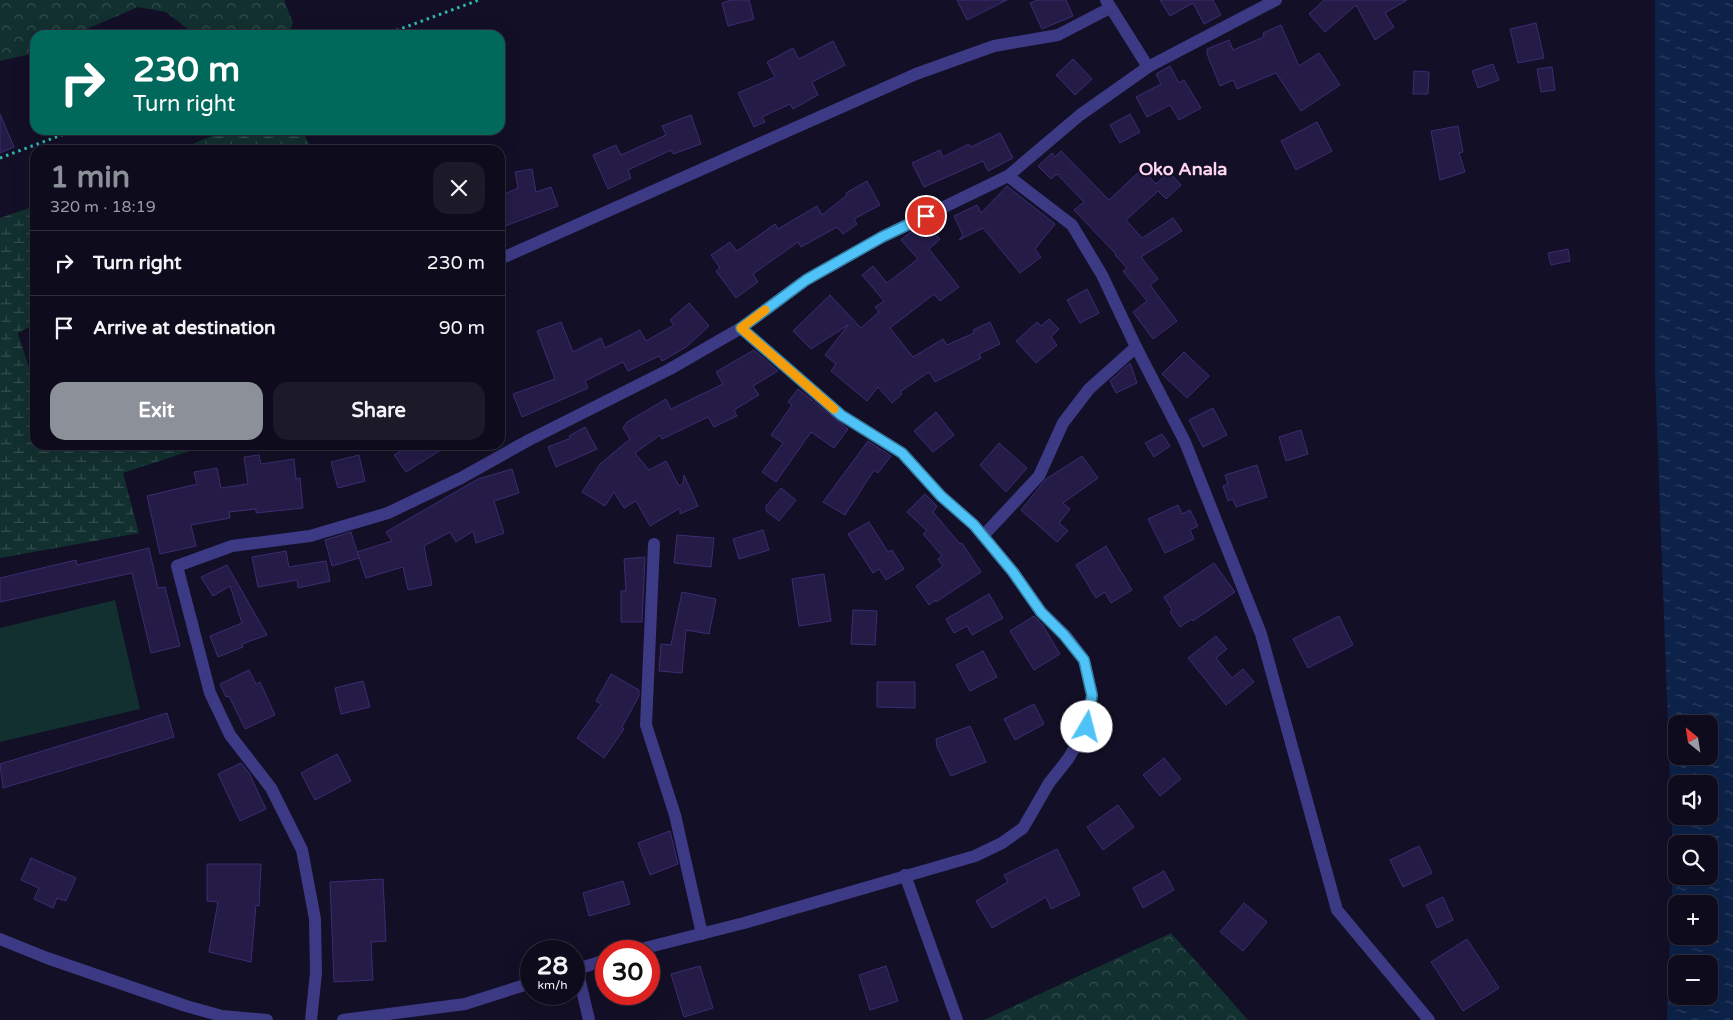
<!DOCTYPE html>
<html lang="en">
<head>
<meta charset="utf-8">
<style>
	body { margin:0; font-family:"Varela Round",sans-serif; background:#1c1929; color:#f1f3f6; height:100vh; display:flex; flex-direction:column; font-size:19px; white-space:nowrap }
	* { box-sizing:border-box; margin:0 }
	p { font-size:16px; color:#9b9ba3 }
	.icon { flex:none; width:28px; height:28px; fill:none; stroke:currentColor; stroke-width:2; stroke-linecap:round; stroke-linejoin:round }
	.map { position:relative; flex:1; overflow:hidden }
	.drawer { position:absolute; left:30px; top:145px; width:475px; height:305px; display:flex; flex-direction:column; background:#0e0b1c; border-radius:15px; box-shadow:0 5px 20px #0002,0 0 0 1px #2e2b3b }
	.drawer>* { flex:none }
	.hud { position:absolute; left:30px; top:30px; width:475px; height:105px; border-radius:15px; box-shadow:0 5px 20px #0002,0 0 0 1px #2e2b3b; background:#00695c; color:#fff; overflow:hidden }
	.needle { width:32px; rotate:330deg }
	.tools { position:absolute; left:1668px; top:715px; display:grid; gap:10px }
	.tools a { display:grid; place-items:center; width:50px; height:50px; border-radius:10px; background:#0e0b1c; box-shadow:0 5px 20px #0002,0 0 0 1px #2e2b3b; font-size:25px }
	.speed { position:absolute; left:520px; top:940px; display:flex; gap:10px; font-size:25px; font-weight:700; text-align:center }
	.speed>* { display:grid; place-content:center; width:65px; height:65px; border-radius:50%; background:#0e0b1c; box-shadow:0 5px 20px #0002,0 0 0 1px #2e2b3b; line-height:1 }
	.speed small { font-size:12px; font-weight:400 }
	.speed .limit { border:8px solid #d22; background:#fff; color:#111 }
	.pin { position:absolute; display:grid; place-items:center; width:42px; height:42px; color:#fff; margin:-21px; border:2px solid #fff; border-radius:50%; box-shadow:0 1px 5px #0007 }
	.me { position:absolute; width:55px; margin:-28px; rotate:8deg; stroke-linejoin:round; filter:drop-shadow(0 0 4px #0008) }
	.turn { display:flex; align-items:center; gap:18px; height:105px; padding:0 20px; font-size:22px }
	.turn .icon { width:65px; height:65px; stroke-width:2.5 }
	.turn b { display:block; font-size:35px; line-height:42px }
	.round { display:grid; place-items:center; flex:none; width:52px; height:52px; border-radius:15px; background:#1c1929 }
	.headline { display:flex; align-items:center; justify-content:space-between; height:85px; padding:0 20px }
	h1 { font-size:30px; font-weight:700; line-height:38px; color:#8c9099 }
	.primary-button { display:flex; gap:10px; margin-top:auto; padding:10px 20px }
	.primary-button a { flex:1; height:58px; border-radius:15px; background:#8c9099; color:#fff; font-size:20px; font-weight:700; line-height:58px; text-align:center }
	.primary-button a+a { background:#1c1929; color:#f1f3f6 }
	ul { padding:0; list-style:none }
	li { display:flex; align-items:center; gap:15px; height:65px; padding:0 20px; border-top:1px solid #2e2b3b }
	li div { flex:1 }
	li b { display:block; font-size:19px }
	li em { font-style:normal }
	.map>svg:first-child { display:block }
	.forest { fill:url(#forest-crowns) }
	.wetland { fill:url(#wetland-marsh) }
	.garden { fill:#12302f }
	.water { fill:url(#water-ripples); fill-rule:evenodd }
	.building { fill:#241b47; stroke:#3b2d73 }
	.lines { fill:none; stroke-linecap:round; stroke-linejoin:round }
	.path { stroke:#2fb8b0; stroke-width:3; stroke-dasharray:2.5 4; stroke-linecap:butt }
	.minor { stroke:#3d3a85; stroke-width:12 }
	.route-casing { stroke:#337fa1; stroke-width:12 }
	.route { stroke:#4fc3f7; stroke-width:9 }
	.slow { stroke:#f59e0b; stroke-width:9 }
	.labels { text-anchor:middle; stroke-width:4; stroke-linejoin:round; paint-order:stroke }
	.quarter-label { font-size:18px; font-weight:bold; fill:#ffd6f0; stroke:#130f26 }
</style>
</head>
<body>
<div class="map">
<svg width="1733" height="1020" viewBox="0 0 1733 1020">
	<defs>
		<pattern id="forest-crowns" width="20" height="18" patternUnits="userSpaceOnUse" patternTransform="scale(1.25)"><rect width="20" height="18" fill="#12302f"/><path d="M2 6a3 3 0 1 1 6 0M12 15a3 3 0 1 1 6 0" fill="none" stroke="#344d4e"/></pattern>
		<pattern id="wetland-marsh" width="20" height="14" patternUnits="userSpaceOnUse" patternTransform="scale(1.25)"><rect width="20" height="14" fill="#12302f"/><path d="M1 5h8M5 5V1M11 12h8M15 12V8" fill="none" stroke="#344d4e"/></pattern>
		<pattern id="water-ripples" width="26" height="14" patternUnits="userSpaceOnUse" patternTransform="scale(1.25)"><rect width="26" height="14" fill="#0c2248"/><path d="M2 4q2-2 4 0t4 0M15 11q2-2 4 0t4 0" fill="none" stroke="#2f4163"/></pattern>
	</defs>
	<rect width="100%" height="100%" fill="#130f26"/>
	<g class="forest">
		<polygon points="0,0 284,0 293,23 288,35 195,35 166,12 138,7 73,35 35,35 35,53 0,61"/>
		<polygon points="1171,933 1248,1020 984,1020"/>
	</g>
	<g class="wetland">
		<polygon points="226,130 302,130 311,148 310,150 178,150"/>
		<polygon points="35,206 35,324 18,333 35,387 35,445 208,445 123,473 139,533 0,558 0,218"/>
	</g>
	<polygon class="garden" points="115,600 140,709 0,742 0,628"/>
	<path class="water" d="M1655 0H1733V1020H1667L1673 861 1655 374ZM1676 724H1709V756H1676ZM1676 784H1709V816H1676ZM1676 844H1709V876H1676ZM1676 904H1709V936H1676ZM1676 964H1709V996H1676Z"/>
	<g class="building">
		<polygon points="731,0 749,0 754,19 728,26 722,3"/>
		<polygon points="957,0 1007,0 967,20"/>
		<polygon points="1038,0 1066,0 1073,16 1042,29 1030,3"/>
		<polygon points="1160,0 1213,0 1221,15 1204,24 1193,3 1170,16"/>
		<polygon points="1324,0 1407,0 1385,13 1394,27 1375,40 1356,5 1325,32 1309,14"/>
		<polygon points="1536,23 1544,58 1518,63 1510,29"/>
		<polygon points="1281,25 1299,66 1319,53 1340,85 1301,111 1276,73 1237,89 1233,80 1220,86 1207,54 1207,49 1229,40 1233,50 1264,37 1263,33"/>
		<polygon points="833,41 845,65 812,82 818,95 793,109 790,104 762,117 765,122 754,127 738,93 775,77 767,62 793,48 799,59"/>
		<polygon points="1073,59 1092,79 1075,95 1056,75"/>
		<polygon points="1493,64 1499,80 1478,88 1472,71"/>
		<polygon points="1170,66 1179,83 1184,80 1201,108 1179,120 1170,105 1147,117 1136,97 1161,84 1156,74"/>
		<polygon points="1552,67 1555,90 1541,92 1537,69"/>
		<polygon points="1414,71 1429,72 1428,94 1413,94"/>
		<polygon points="0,114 14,147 0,153"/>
		<polygon points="1130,114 1140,132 1120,143 1110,125"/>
		<polygon points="691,115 701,144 673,154 671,150 628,170 631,178 608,189 593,155 616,145 621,155 666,135 662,126"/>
		<polygon points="1317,122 1332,151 1296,170 1281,141"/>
		<polygon points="1458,126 1463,152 1459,153 1465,172 1440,180 1431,131"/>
		<polygon points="1000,133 1013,158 988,171 983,161 924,187 912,163 940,150 943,157 969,144 971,147"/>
		<polygon points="1061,151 1109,200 1142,169 1156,184 1169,172 1181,185 1166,199 1158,191 1126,220 1142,238 1173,218 1182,231 1141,257 1158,279 1150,285 1177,321 1153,339 1133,312 1147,301 1123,271 1127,268 1115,255 1116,254 1074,210 1084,202 1057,174 1051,179 1038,166 1052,153 1055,157"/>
		<polygon points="532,169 536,192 551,187 558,206 500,228 500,196 518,188 515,172"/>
		<polygon points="867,181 880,205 854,219 857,224 843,234 837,227 801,247 798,242 753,274 758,282 736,298 716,271 720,268 711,255 730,242 737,251 775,224 778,229 817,206 822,215 847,195 846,193"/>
		<polygon points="1007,186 1055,224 1035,249 1041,257 1020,273 983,228 959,240 963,235 954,216 977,205 981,213"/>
		<polygon points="926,225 940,239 929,249 959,287 940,301 934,294 890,328 913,357 943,339 947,345 974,333 973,330 990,322 1000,344 979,354 981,358 935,382 929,372 900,392 902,394 892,403 878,387 867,401 831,371 836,364 825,355 848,325 811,349 793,331 830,295 861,328 879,312 875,307 884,301 862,275 873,266 887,283 918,259 901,240 909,233"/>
		<polygon points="1568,249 1570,261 1551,265 1548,253"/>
		<polygon points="1087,289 1099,313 1080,323 1067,300"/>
		<polygon points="689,303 709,326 686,347 662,361 659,356 628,371 623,362 585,381 588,388 522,417 513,394 555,379 537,331 561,322 573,352 601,338 605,348 640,330 646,341 674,325 670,320"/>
		<polygon points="1049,319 1059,329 1051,337 1057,345 1036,363 1016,341 1037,322 1041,326"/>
		<polygon points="754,350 778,371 753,386 759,395 734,410 737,416 714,427 708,417 662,439 660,435 635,453 649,470 666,461 679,486 683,484 684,475 698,506 680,514 680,508 650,526 636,501 624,508 614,492 605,506 582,492 600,464 630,439 623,428 627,422 666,399 671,409 723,384 716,372"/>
		<polygon points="1184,352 1209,376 1187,398 1162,374"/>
		<polygon points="1130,363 1137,383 1116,393 1110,381"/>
		<polygon points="798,389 848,429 834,448 811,432 776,482 762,472 783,443 771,435 792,405 788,402"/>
		<polygon points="1213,408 1227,435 1203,447 1189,420"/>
		<polygon points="936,412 954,435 933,452 914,431"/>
		<polygon points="585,427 597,449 556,467 548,447 571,438 569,436"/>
		<polygon points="1301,430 1308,454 1286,461 1279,437"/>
		<polygon points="1162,434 1170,446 1154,457 1145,443"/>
		<polygon points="868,441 891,456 878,473 874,470 845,515 823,502"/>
		<polygon points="999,443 1027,468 1006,492 980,465"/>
		<polygon points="411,445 449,445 406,472 394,455"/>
		<polygon points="259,455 261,464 294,459 296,479 300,478 303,508 256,513 256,509 229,512 230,518 191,525 196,546 160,554 147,496 197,484 194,472 217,468 221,488 248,484 244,457"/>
		<polygon points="359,455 365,481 338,488 331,462"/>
		<polygon points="1082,456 1098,478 1063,503 1070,509 1059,523 1068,531 1057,542 1021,510 1046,479"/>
		<polygon points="1257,465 1267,497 1236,507 1233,499 1228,501 1223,486 1228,484 1225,475"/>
		<polygon points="512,469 519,493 494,501 504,533 476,543 473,531 456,542 450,532 424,546 432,585 408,590 403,567 366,578 357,552 392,541 386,532 478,479"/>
		<polygon points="781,488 796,500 779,521 766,511 766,506"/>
		<polygon points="925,494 937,506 933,512 960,544 962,543 981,572 936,602 935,600 929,605 916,586 943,566 938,559 942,556 923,534 927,531 907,512"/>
		<polygon points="1178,505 1182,514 1190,510 1198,526 1190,530 1194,539 1165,553 1148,519"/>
		<polygon points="869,522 888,552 892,550 904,569 886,580 879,569 873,573 848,534"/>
		<polygon points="763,530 769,550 739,559 733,539"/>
		<polygon points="351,532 359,558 332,566 325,540"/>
		<polygon points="677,535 714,538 711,567 674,563"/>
		<polygon points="1106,546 1132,590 1111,603 1105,592 1096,598 1076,565"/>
		<polygon points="149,548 158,588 165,587 180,646 151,653 132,573 0,602 0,578 76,560 77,565"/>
		<polygon points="286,551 289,567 326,561 330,581 298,588 297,580 258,587 252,557"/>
		<polygon points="645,557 642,622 621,622 621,591 626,591 624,559"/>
		<polygon points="1214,563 1235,592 1193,621 1192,619 1180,627 1170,612 1172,610 1164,597"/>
		<polygon points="227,565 267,635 242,644 243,647 218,657 210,636 242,623 230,586 213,596 201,577"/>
		<polygon points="824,574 831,621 799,626 792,579"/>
		<polygon points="682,592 716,599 709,634 686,630 682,673 659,671 661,644 671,645"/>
		<polygon points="989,594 1003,618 972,635 967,626 954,633 946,619"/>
		<polygon points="853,610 877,611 875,645 851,644"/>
		<polygon points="1034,616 1042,624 1060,654 1034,670 1010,631"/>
		<polygon points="1339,616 1353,645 1308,668 1293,639"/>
		<polygon points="1216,636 1227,649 1216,658 1232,678 1243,669 1254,682 1226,705 1188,658"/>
		<polygon points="983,651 997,677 970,691 956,665"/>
		<polygon points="249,670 256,684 260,682 275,715 245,729 229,696 226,697 220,684"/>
		<polygon points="611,674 639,690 639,696 622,727 624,729 604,758 577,738 601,704 596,701"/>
		<polygon points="363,681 370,707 341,714 335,688"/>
		<polygon points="877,682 915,682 915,708 877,707"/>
		<polygon points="1034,704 1044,724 1015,740 1004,719"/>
		<polygon points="167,713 174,737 3,788 0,764"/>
		<polygon points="970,726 986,762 951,776 937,747 936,739"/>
		<polygon points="337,754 351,781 315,800 301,773"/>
		<polygon points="1164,758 1181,779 1160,796 1143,775"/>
		<polygon points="241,763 249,773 266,809 240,821 218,774"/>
		<polygon points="1118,805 1134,827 1103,850 1087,827"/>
		<polygon points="670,831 678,864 650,875 638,843"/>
		<polygon points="1419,846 1432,873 1403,887 1390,860"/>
		<polygon points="1057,849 1080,895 1051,909 1046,897 992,928 976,901 1008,882 1004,875"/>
		<polygon points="31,858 76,878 66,901 57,898 53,908 34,899 39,888 21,880"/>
		<polygon points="207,864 261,864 259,906 256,905 251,962 209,952 218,902 207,901"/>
		<polygon points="1164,871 1174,890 1143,908 1133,888"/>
		<polygon points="383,879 386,941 371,942 373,980 334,982 330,882"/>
		<polygon points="623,881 630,904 589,916 583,893"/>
		<polygon points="1443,897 1453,920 1437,928 1426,905"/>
		<polygon points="1244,903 1267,922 1243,951 1220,932"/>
		<polygon points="1467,939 1499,988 1463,1011 1431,962"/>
		<polygon points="700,966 713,1008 684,1017 671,974"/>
		<polygon points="886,966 898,1001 870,1010 859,975"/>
	</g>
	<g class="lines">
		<g class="path">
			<polyline points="384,35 479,0"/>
			<polyline points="0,158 75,130"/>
		</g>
		<g class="minor">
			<polyline points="1106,0 1148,67"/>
			<polyline points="1008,176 1072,225 1102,275 1136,347 1185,442 1261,634 1337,910 1429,1020"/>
			<polyline points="500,259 916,74 994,46 1058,35 1110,8"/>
			<polyline points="983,536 1039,476 1063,423 1089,389 1136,347"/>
			<polyline points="654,544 646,725 675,815 702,934"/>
			<polyline points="905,875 957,1020"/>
			<polyline points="0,939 47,958 186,1006 222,1016 267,1020"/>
			<polyline points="633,951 744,923 975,856 1002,843 1023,828 1049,783 1068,759 1087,727 1092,695 1084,660 1065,635 1041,612 1013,572 974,525 941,496 902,453 841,415 741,328"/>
			<polyline points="577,969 589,1020"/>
			<polyline points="574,970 606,960"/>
			<polyline points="311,1020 316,973 315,919 302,850 271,788 230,735 210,693 177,566 232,546 310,536 388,513 461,478 529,440 670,369 741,328 806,280 882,237 1008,176 1080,115 1148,67 1276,0"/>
			<polyline points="343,1020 465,1004 531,983"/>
		</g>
	</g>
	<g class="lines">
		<defs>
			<polyline id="route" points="926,216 882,237 806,280 741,328 841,415 902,453 941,496 974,525 1013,572 1041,612 1064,635 1084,660 1092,695 1087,727"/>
		</defs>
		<use href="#route" class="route-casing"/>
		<use href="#route" class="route"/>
		<polyline class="slow" points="765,310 741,328 834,409"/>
	</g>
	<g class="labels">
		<g class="quarter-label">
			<text x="1183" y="175">Oko Anala</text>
		</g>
	</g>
</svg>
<div class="tools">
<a><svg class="needle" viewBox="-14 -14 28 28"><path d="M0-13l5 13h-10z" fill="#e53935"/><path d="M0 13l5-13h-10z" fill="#9b9ba3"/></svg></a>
<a><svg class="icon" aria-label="sound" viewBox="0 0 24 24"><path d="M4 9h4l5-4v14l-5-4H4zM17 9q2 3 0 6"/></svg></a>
<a><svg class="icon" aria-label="search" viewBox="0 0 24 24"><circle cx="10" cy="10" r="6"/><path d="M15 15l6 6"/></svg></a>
<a>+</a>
<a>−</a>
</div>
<div class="speed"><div>28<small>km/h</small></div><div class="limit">30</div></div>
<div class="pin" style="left:926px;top:216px;background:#d93025"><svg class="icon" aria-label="arrive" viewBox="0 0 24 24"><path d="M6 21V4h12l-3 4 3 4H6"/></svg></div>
<svg class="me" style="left:1087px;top:727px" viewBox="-20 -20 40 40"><circle r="19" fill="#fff"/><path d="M0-13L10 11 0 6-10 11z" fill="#4fc3f7"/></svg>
<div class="hud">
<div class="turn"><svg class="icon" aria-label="right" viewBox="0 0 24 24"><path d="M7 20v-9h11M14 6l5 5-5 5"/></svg><div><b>230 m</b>Turn right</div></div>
</div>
<section class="drawer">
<div class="headline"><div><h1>1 min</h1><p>320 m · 18:19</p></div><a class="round"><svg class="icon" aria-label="close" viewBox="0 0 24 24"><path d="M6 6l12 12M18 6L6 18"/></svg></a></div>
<ul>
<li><svg class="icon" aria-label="right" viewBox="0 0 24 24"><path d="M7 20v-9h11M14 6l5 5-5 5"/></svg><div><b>Turn right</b></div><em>230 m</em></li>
<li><svg class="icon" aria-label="arrive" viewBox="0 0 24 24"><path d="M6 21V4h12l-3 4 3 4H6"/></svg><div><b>Arrive at destination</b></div><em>90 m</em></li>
</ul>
<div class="primary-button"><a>Exit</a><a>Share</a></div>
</section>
</div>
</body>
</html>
